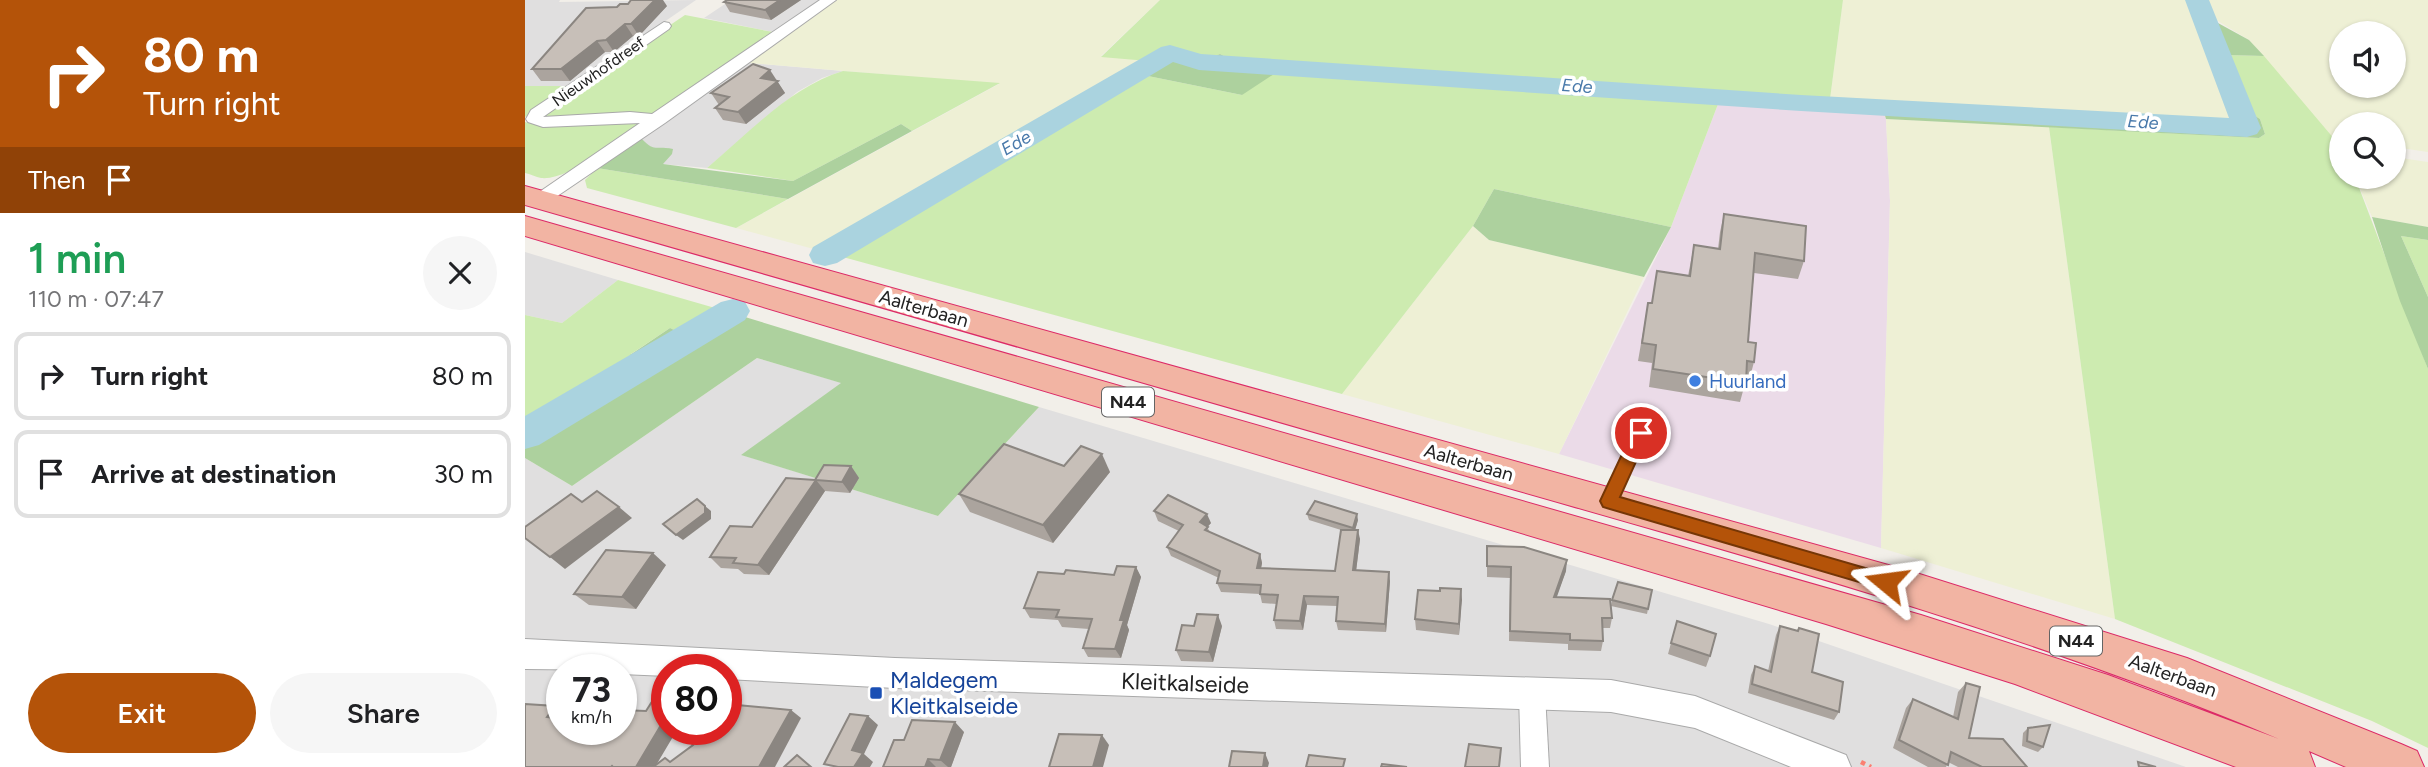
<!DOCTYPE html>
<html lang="en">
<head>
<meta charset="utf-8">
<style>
	body { margin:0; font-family:Figtree,sans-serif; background:#f6f6f6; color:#202124; height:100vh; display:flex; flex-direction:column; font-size:26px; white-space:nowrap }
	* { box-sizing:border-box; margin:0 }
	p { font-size:23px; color:#757577 }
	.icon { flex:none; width:38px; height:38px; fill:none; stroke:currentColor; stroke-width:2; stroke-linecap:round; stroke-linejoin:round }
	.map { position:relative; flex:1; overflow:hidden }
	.panel { display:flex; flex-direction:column; background:#fff; width:525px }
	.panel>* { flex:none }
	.banner { background:#b45309; color:#fff; overflow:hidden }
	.controls { position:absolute; left:1804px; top:21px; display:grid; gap:14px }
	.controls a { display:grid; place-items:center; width:77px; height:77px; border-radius:50%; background:#fff; box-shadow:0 2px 5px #0004; font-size:35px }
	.speed { position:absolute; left:21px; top:654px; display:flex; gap:14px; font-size:35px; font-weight:700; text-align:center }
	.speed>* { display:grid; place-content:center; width:91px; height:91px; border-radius:50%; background:#fff; box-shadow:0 2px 5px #0004; line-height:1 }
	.speed small { font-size:18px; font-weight:400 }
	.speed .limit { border:10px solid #d22; background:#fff; color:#111 }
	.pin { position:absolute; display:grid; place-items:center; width:60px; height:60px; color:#fff; margin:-30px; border:4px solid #fff; border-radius:50%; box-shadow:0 2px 7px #0007 }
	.me { position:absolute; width:77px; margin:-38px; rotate:286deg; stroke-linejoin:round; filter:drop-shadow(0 0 5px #0008) }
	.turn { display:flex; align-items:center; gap:24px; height:147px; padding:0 28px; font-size:32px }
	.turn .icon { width:91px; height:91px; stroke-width:2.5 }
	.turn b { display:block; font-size:49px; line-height:60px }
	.then { display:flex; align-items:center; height:66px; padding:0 28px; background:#0003; gap:14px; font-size:26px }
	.round { display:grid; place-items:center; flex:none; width:74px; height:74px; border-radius:37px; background:#f6f6f6 }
	.headline { display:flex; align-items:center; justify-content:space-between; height:119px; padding:0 28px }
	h1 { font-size:42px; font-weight:600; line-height:52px; color:#1e9e55 }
	.button { display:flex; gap:14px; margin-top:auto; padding:14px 28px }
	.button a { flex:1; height:80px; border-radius:42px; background:#b45309; color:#fff; font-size:28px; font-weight:600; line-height:80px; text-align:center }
	.button a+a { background:#f6f6f6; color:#202124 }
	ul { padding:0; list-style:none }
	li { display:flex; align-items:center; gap:21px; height:88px; margin:0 14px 10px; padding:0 14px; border:4px solid #e0e0e0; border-radius:14px }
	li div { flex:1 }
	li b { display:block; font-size:26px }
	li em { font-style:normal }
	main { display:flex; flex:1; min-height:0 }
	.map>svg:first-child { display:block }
	.residential { fill:#e0dfdf; fill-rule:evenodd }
	.industrial { fill:#ebdbe8 }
	.farmland { fill:#eef0d5; fill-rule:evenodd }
	.grass { fill:#cdebb0 }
	.forest { fill:#add19e }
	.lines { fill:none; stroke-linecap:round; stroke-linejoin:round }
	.river { fill:#aad3df; fill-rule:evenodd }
	.service-far1-casing { stroke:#a9a9a9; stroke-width:11 }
	.service-casing { stroke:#a9a9a9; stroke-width:14 }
	.minor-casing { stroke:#a9a9a9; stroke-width:2 }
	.tertiary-casing { stroke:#a9a9a9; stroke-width:2 }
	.trunk-casing { stroke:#dc2a67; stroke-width:2 }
	.path { stroke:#fa8072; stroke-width:4.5; stroke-dasharray:4.5 4.5; stroke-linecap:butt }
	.service-far1 { stroke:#fff; stroke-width:10 }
	.service { stroke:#fff; stroke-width:12 }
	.minor { fill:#fff; fill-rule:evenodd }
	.tertiary { fill:#fff; fill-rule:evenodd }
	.trunk { fill:#f2b4a3; fill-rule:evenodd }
	.wall { fill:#aba49e }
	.shaded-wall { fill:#8b8681 }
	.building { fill:#c7bfb8; stroke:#8b8681; stroke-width:2 }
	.route { fill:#b45309; stroke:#753606; stroke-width:2 }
	.shop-dot { fill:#3f7fe0; stroke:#fff; stroke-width:2.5 }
	.transit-dot { fill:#1a4fb4; stroke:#fff; stroke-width:2.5 }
	.labels { text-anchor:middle; stroke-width:7; stroke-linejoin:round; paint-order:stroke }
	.far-street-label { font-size:16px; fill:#222; stroke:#fff }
	.far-water-label { font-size:18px; font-style:italic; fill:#4a7aab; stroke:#fff }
	.shield { fill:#fff; stroke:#646464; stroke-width:2 }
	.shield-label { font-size:18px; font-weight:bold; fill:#222 }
	.street-label { font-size:19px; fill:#222; stroke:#fff }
	.shop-label { font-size:19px; fill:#366cbe; stroke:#fff; text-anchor:start }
	.near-transit-label { font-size:23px; fill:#164399; stroke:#fff; text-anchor:start }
	.near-street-label { font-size:23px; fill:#222; stroke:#fff }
</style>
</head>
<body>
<main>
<section class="panel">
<div class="banner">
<div class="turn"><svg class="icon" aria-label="right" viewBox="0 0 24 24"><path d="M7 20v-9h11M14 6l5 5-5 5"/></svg><div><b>80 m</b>Turn right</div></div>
<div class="then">Then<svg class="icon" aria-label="arrive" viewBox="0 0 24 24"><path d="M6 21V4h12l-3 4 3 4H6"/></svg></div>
</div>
<div class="headline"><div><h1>1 min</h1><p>110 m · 07:47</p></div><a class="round"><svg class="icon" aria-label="close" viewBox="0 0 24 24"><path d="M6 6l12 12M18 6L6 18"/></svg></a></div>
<ul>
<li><svg class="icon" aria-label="right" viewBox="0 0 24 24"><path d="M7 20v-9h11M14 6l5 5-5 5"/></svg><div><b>Turn right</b></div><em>80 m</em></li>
<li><svg class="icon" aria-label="arrive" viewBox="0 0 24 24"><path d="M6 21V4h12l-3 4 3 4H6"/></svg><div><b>Arrive at destination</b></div><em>30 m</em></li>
</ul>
<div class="button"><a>Exit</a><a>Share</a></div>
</section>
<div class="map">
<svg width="1903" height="767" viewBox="0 0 1903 767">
	<rect width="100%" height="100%" fill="#f2efe9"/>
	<g class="residential">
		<polygon points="0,0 35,0 34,2 171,0 46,86 0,86"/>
		<polygon points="206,0 294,0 248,32 179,18"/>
		<polygon points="224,63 318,71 297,78 272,92 182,168 137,164 143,148 128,149 120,145 116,138"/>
		<polygon points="0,252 93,280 37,323 0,315"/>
		<path d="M232 358 317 383 217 455 413 516 514 407 1244 624 1661 767H0V458L47 486ZM37 670H96V730H37ZM142 670H201V730H142Z"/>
	</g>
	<polygon class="industrial" points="1198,91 1356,102 1361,119 1365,201 1356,548 1034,454 1146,227"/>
	<g class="farmland">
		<polygon points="312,0 635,0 576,56 623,61 296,251 211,228 474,84 224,63"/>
		<polygon points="1318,0 1665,0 1683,53 1715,124 1305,99"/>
		<path d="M1679 0H1903V152L1869 147V124H1816V138L1806 137 1724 40 1688 18ZM1816 33H1869V86H1816Z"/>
		<polygon points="1361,119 1524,127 1590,619 1356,548 1365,201"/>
		<polygon points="1869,157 1903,162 1903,227 1847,217 1830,177 1869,177"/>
		<polygon points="948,226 964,240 1119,277 1034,454 817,394"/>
	</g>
	<g class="grass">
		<polygon points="635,0 1318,0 1305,99 1198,91 1146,227 969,189 948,226 817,394 296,251 391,196 404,203 623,76 717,95 733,64 709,61 695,54 684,59 638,52 623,61 576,57"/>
		<polygon points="160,15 248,32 133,114 19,119 15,113"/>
		<polygon points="1699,55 1739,56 1816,147 1816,177 1830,177 1903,369 1903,748 1847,721 1590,619 1524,127 1734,138 1740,134 1735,119 1721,110"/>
		<path d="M318 71 475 83 387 131 376 124 268 181 182 168C224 133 265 87 318 71Z"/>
		<polygon points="0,86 46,86 0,117"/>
		<path d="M104 119 118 122C94 138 46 181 16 178 11 177 5 174 0 173V122L8 124Z"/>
		<polygon points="72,168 263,199 211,228 62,188 60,180"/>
		<polygon points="1876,236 1903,240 1903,297"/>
		<polygon points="93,280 197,310 158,335 145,328 106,354 118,364 0,433 0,315 37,323"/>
	</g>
	<g class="forest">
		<polygon points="1682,17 1724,40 1739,56 1700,55 1721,110 1735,119 1740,134 1734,138 1361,119 1356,102 1714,124 1683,53 1699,54"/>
		<path d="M638 52 683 59 695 54C707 60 725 68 739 61L756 65 749 74 717 95 623 76 403 204 391 196Z"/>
		<path d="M376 124 387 131 263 199 72 168 116 138C130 153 129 145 148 149L147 154 138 164 268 181Z"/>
		<polygon points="969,189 1146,227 1119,277 964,240 948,226"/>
		<polygon points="1847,217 1903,227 1903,240 1876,236 1903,297 1903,369 1875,301"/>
		<polygon points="197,310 514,407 413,516 216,455 316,383 232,358 47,486 0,458 0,433 117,365 105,355 145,328 159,335"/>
	</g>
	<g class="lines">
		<g class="river">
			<polygon points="1660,0 1684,0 1736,128 1732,134 1722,137 1276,111 674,70 648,62 312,263 300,266 288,263 284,255 288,247 636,47 645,45 676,54 1276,95 1704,118"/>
			<polygon points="208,299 220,302 225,311 220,320 14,445 0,449 0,416 196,302"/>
		</g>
		<defs>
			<polyline id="service-far1" points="1106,454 1116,433"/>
			<polyline id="service" points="1084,501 1107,452"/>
			<g id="minor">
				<polygon points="295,0 311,0 140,123 22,203 10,203 7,199 10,195 115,123 18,127 3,122 1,119 6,110 139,22 144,23 146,26 144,29 18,117 105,112 127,114"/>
				<polygon points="1007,681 1016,685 1020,694 1024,767 996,767 994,694 998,685"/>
			</g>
			<polygon id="tertiary" points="0,639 370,658 1086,680 1170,696 1321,755 1326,767 1266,767 1170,728 1086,712 370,688 201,679 201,670 142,670 142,676 96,674 96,670 0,669"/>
			<path id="trunk" d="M0 186 1385 571 1662 658 1876 744 1892 751 1899 767H1821L1784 751 1790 767H1711L1490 684 1301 624 0 236V216L1396 615 1583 675 1754 739C1500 632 1231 559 966 483 644 390 322 297 0 205Z"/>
		</defs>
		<use href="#service-far1" class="service-far1-casing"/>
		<use href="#service" class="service-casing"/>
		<use href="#minor" class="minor-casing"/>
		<use href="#tertiary" class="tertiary-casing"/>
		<use href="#trunk" class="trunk-casing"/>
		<polyline class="path" points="1336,762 1346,767"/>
		<use href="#service-far1" class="service-far1"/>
		<use href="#service" class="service"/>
		<use href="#minor" class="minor"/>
		<use href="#tertiary" class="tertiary"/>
		<use href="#trunk" class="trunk"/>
	</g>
	<g class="wall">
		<polygon points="202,0 276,0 246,20 205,12 199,2"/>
		<polygon points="142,6 114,36 108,36 89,52 80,52 45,81 16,81 7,69 61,8"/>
		<polygon points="252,81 260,93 221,124 198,120 190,108 194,105 186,93"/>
		<polygon points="1199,214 1279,261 1273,279 1229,273 1223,342 1229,362 1224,381 1221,380 1215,402 1124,387 1127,363 1113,361 1123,303 1127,303 1132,271 1163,276 1169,245 1193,249 1195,232"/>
		<polygon points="326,466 334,478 325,493 300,491 244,575 219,574 213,569 196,568 185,557 290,480"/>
		<polygon points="539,466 585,472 528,543 445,512 434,494"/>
		<polygon points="629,511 686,523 682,527 685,532 735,554 737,563 736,569 810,571 816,530 784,520 782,514 833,520 830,530 835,539 831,571 865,581 861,632 813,630 811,621 812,606 782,605 778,630 751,629 749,620 752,604 737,603 735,594 696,592 692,583 694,578 646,556 642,547 654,531 633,521"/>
		<polygon points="962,546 1041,571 1031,597 1086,606 1087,600 1123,609 1122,614 1086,606 1087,618 1085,628 1077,628 1078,641 1076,651 1043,650 1043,644 984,641 985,578 962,577"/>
		<polygon points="141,565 111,609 64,605 49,594"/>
		<polygon points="611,567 616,577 602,625 604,630 596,658 563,657 558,648 564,629 537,627 533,620 505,618 499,608 539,574 589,575"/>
		<polygon points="936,589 934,635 891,630 890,619 915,591"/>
		<polygon points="1152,621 1185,656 1181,667 1143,654"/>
		<polygon points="697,626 688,662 656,661 651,650"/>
		<polygon points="1255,626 1272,631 1274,628 1287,672 1314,712 1309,720 1223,693 1226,675 1230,666 1243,671 1251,635"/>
		<polygon points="1441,683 1444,738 1502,767 1433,767 1423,762 1421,767 1403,767 1368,748 1381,708 1388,699 1428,717 1433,692"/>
		<polygon points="1503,728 1518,747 1513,752 1497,746 1498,733"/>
		<polygon points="439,732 426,767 358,767 379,740"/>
	</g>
	<g class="shaded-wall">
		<polygon points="130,0 138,0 142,6 114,36 106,24"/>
		<polygon points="255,0 276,0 246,20 240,10"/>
		<polygon points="100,24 108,36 89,52 81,40"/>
		<polygon points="72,41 80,52 45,81 36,69"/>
		<polygon points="245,70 260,93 221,124 213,112 236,78"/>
		<polygon points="577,454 585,472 528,543 518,525"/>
		<polygon points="326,466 334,478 325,493 317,482"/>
		<polygon points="291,480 300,491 244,575 233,565"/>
		<polygon points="180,506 186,511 186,519 158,540 151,535"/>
		<polygon points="94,507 107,518 40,569 25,557"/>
		<polygon points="682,514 686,523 678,532 675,522"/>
		<polygon points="832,514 833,520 829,534 828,528"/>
		<polygon points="833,530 835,539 830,580 828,570"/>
		<polygon points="128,553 141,565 111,609 97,597"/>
		<polygon points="735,554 737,563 734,578 732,568"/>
		<polygon points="1042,560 1041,571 1028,608 1029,597"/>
		<polygon points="611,567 616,577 602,625 604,630 596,658 590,649 595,620"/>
		<polygon points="864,572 865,581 861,632 860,624"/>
		<polygon points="936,589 937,600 934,635 934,624"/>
		<polygon points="779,596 782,605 778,630 775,621"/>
		<polygon points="693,615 697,626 688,662 684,652"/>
		<polygon points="30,706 37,710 37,726 22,717"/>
		<polygon points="266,710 276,718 250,767 234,767"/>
		<polygon points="142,715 142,730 152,730 130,767 111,767"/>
		<polygon points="343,716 353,725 339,754 348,762 345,767 329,767 327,750"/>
		<polygon points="430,722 439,732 426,767 423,767 415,760"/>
		<polygon points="577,735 584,745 578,767 568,767"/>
		<polygon points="740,753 744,763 743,767 738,767"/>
		<polygon points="403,759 411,767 400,767"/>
	</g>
	<g class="building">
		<polygon points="106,0 130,0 106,24 100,24 81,40 72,41 36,69 7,69 61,8 92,7 95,4 103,4"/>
		<polygon points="202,0 255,0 240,10 199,2"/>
		<polygon points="228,64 245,70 236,78 253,81 213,112 190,108 204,97 186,93"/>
		<polygon points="1199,214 1281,226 1279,261 1230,253 1223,342 1231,343 1229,362 1222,361 1221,383 1128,369 1131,345 1117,343 1123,303 1127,303 1132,271 1165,276 1169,245 1195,249"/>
		<polygon points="479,444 539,466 556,446 577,454 518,525 434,494"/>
		<polygon points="299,465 326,466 317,482 291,480 233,565 208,563 211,558 185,557 205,526 227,527 261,478 290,480"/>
		<polygon points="72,491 94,507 25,557 0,538 0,527 46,494 57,502"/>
		<polygon points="643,495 682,514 675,522 683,527 680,530 735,554 732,568 810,571 816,530 833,530 828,570 864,572 860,624 811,621 813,597 779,596 775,621 749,620 753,595 735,594 736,585 692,583 695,571 642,547 658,525 629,511"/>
		<polygon points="172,499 180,506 180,513 151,535 138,524"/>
		<polygon points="790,501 832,514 828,528 782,514"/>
		<polygon points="962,546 999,547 1042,560 1029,597 1085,599 1087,618 1077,618 1078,641 1045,640 1045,634 985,631 986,567 962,566"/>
		<polygon points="81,550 128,553 97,597 49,594"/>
		<polygon points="592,566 611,567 595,620 599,620 590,649 558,648 567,619 531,617 534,610 499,608 513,572 539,574 541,570 589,575"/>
		<polygon points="1093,582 1127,590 1123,609 1087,600"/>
		<polygon points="915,588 936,589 934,624 890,619 893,590 915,591"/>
		<polygon points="672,614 693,615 684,652 651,650 657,625 669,626"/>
		<polygon points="1152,621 1191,634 1185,656 1146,643"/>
		<polygon points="1255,626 1273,631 1274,628 1294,634 1287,672 1318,682 1314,712 1227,684 1230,666 1246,672"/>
		<polygon points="1441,683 1455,687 1444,738 1478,739 1502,767 1457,767 1426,752 1423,765 1374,740 1388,699 1433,719"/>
		<polygon points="128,700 142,701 142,715 111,767 88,767 87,766 86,767 0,767 0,704 30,706 22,717 37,719 37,730 96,730 96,710 121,711"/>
		<polygon points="201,704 266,710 234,767 128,767 140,758 145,762 168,745 164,740 177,730 201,730"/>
		<polygon points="325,714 343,716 327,750 338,753 329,767 313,767 299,764"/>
		<polygon points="387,720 430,722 415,760 403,759 400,767 358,767 369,740 379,740"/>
		<polygon points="1525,725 1518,747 1502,741 1503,728"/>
		<polygon points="534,734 577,735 568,767 524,767"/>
		<polygon points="944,744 976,748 974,767 940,767"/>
		<polygon points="707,751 740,753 738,767 704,767"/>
		<polygon points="272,755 286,767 259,767"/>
		<polygon points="784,755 820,759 818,767 781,767"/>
		<polygon points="1613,762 1631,767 1614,767"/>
		<polygon points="857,764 882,767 856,767"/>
	</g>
	<polygon class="route" points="1116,427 1121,429 1124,433 1095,497 1361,574 1367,576 1370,582 1367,588 1361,590 1078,507 1075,501 1107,433 1110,429"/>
	<circle class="shop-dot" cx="1170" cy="381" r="7"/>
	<rect class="transit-dot" x="344" y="686" width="14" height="14" rx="3.5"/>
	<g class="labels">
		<g class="far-street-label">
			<text transform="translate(73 71) rotate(-35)" y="6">Nieuwhofdreef</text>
		</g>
		<g class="far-water-label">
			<text transform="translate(1052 86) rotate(4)" y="6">Ede</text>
			<text transform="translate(1618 122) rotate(4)" y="6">Ede</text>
			<text transform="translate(491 143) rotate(-30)" y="6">Ede</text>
		</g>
		<g class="shield">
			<rect x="577" y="387.5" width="52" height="29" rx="5"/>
			<rect x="1525" y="626.5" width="52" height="29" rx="5"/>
		</g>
		<g class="shield-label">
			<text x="603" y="408">N44</text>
			<text x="1551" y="647">N44</text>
		</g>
		<g class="street-label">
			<text transform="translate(399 308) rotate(16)" y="7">Aalterbaan</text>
			<text transform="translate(944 462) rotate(16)" y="7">Aalterbaan</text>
			<text transform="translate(1648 675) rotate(20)" y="7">Aalterbaan</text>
		</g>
		<g class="shop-label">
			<text x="1184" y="388">Huurland</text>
		</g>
		<g class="near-transit-label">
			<text x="365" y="688">Maldegem<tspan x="365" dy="26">Kleitkalseide</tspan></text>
		</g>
		<g class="near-street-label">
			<text transform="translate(660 683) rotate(2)" y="8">Kleitkalseide</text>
		</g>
	</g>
</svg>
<div class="controls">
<a><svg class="icon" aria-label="sound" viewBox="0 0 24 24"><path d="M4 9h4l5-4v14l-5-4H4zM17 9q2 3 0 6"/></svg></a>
<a><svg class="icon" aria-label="search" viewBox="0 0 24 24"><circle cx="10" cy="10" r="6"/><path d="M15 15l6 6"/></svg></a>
</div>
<div class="speed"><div>73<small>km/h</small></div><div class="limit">80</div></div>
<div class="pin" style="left:1116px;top:433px;background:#d93025"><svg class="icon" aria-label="arrive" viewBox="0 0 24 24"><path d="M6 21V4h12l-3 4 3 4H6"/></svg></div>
<svg class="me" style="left:1361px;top:582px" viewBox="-20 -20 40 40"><path d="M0-17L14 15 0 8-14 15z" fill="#b45309" stroke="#fff" stroke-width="4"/></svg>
</div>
</main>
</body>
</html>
